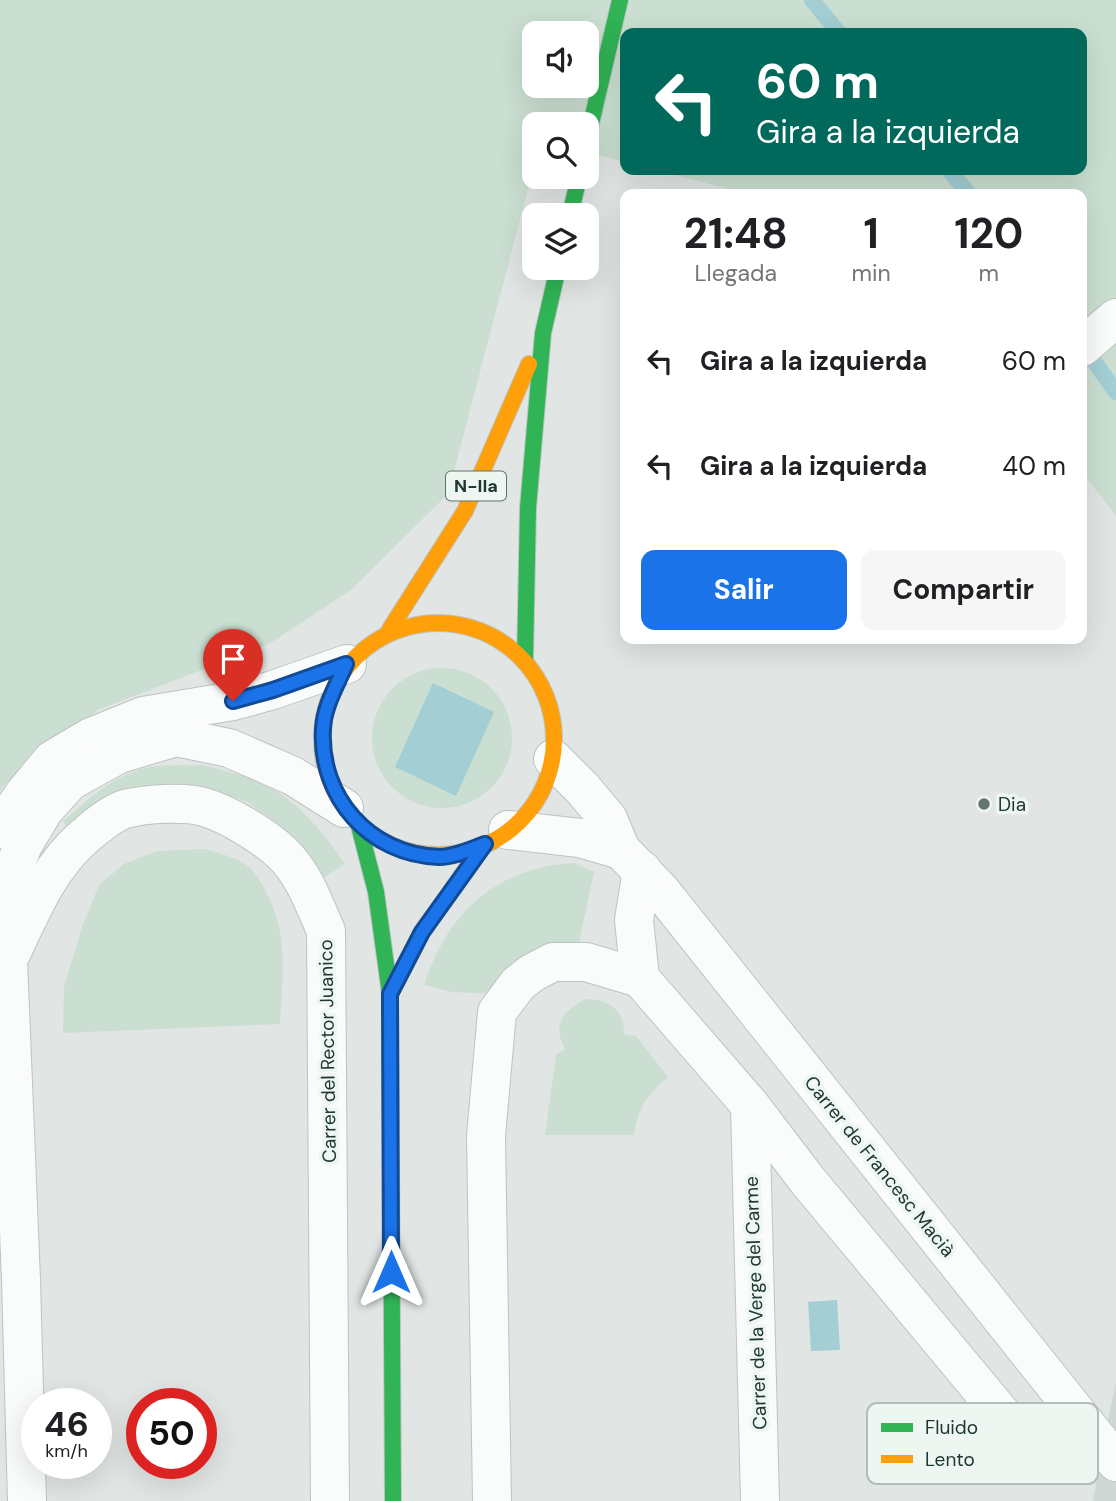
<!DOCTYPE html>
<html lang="es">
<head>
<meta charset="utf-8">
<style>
	body { margin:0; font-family:"DM Sans",sans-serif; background:#f6f6f6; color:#202124; height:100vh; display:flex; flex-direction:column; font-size:26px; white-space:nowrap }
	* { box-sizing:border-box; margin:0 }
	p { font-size:23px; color:#757577 }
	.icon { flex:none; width:38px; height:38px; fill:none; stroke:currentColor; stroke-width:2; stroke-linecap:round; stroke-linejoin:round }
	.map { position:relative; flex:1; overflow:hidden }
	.drawer { position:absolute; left:620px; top:189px; width:467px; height:455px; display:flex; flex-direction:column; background:#fff; border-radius:14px; box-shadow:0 7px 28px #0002 }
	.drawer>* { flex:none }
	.hud { position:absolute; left:620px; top:28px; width:467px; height:147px; border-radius:14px; box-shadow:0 7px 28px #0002; background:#00695c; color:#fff; overflow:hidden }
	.buttons { position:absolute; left:522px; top:21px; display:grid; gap:14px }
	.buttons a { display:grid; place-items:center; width:77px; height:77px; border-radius:14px; background:#fff; box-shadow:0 7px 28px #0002; font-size:35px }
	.speed { position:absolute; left:21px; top:1388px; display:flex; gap:14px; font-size:35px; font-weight:700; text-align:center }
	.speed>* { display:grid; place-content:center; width:91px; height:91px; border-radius:50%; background:#fff; box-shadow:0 7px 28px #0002; line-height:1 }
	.speed small { font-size:18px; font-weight:400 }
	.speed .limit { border:10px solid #d22; background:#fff; color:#111 }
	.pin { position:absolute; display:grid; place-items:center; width:60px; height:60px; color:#fff; margin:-72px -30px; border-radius:50% 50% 50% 0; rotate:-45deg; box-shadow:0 0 7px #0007 }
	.pin .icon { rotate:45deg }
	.me { position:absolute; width:77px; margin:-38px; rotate:0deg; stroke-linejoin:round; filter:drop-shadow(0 0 5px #0008) }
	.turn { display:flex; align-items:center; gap:24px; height:147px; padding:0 21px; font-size:32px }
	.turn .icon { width:91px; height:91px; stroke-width:2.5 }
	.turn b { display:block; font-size:49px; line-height:60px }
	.eta { display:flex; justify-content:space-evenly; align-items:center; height:119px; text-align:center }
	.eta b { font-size:42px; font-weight:700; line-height:49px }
	.action { display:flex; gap:14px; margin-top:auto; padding:14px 21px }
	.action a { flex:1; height:80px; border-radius:14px; background:#1a73e8; color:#fff; font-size:28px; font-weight:700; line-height:80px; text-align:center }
	.action a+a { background:#f6f6f6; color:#202124 }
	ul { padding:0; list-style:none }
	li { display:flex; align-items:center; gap:21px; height:105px; padding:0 21px }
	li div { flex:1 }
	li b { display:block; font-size:26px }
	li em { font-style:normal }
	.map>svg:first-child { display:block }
	.built { fill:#cfd8d4 }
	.green { fill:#cadfd1; fill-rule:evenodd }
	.water { fill:#a2ced4 }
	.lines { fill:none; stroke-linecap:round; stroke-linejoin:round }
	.stream { stroke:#a2ced4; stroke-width:16 }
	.street-casing { stroke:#bec3c1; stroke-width:40 }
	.fast-casing { stroke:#bdc4c1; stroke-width:18 }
	.slow-casing { stroke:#bdc4c1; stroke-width:18 }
	.street { stroke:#fafbfb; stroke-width:38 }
	.fast { stroke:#30b455; stroke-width:16 }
	.slow { stroke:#ff9f0a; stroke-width:16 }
	.route-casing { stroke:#114b97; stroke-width:18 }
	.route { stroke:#1a73e8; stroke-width:12 }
	.poi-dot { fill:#647570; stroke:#eef6f2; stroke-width:2.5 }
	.labels { text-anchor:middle; stroke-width:7; stroke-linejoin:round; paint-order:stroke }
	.shield { fill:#eef6f2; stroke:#5e716c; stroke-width:2 }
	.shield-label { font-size:18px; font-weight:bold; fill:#203832 }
	.poi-label { font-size:19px; fill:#203832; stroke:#eef6f2; text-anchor:start }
	.street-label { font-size:19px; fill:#203832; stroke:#eef6f2 }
	.key { fill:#eef6f2; stroke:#b0bdb8; stroke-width:2 }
	.key-label { font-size:19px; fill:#203832 }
</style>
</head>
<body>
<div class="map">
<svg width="1116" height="1501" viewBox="0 0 1116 1501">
	<rect width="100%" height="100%" fill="#e1e6e4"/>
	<polygon class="built" points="1116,1382 1116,1501 1093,1501 1110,1410"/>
	<g class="green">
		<path d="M0 0H1116V516L1082 472V194H748L656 170H1082V33H625V162L586 152V124H534V166L448 494 352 589 269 644 98 710 2 787 0 792ZM534 33H586V86H534Z"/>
		<circle cx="442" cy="738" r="70"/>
		<path d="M201 765C222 770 244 775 264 784 298 801 325 834 345 864L322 879 307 853 282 826 247 802 209 789 68 827 63 821C89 798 116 773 151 767 167 764 185 766 201 765Z"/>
		<path d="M204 849C218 853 237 857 249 867 256 873 261 882 265 890 290 934 282 975 280 1024L63 1033 64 987 82 927 99 885 124 864 157 851Z"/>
		<path d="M574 863 594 872 577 952 499 994 451 992 424 985C447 913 496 867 574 863Z"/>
		<path d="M585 999C609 999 624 1009 624 1034L636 1036 668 1077C646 1096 639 1106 634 1135H545L556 1055 565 1049C551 1024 564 1011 585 999Z"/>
	</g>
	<g class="water">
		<polygon points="433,683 494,712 456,796 395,767"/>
		<polygon points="837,1300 840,1350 811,1351 808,1302"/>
	</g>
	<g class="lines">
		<g class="stream">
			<polyline points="812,0 839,33"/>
			<polyline points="949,170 969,194"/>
			<polyline points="1083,346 1116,392"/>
		</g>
		<defs>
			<g id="street">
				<polyline points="1082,347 1116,318"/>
				<polyline points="553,759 583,789 608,819 621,850 661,891 1116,1462"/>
				<polyline points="0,829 24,794 52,760 91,737 143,716 233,701 273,690 347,664"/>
				<polyline points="508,830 580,838 621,850"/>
				<polyline points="642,870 634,920 640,978 750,1105 808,1181 1044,1465"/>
				<path d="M12 952C31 911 50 865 85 836 95 827 113 813 125 809 145 804 185 801 204 807 228 814 264 836 282 853 304 874 314 904 326 931L330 1501"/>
				<polyline points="750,1105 760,1501"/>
				<polyline points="27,1501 21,1280 8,960 8,884 23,845 44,810 70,781 119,754 176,737 229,748 293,776 344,808"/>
				<polyline points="492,1501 486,1136 497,1012 518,984 532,973 553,962 586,962 640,978"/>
			</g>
			<g id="fast">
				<polyline points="586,145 620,0"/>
				<polyline points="570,215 579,177"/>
				<polyline points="525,660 528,508 543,333 558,268"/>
				<polyline points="359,826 376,892 390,994 393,1501"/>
			</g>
			<g id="slow">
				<circle cx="438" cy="739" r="116"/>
				<polyline points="390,629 465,511 529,364"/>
				<polyline points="390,994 422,932 485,844"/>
			</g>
		</defs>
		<use href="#street" class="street-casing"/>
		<use href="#fast" class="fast-casing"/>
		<use href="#slow" class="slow-casing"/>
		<use href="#street" class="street"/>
		<use href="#fast" class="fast"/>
		<use href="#slow" class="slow"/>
	</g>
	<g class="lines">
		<defs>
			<path id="route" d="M233 701 273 690 346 664C337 685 324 706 323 729 319 797 370 855 439 857 454 857 471 849 485 844L422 932 390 994 391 1272"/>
		</defs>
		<use href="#route" class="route-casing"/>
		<use href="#route" class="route"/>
	</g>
	<circle class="poi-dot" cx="984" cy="804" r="7"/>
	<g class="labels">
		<rect class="shield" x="446" y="471.5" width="60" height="29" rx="5"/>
		<g class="shield-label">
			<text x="476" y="492">N-IIa</text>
		</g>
		<g class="poi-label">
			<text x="998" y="811">Dia</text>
		</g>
		<g class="street-label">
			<text transform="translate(327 1051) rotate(-91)" y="7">Carrer del Rector Juanico</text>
			<text transform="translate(880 1166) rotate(51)" y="7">Carrer de Francesc Macià</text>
			<text transform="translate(755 1303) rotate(-92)" y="7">Carrer de la Verge del Carme</text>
		</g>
	</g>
	<rect x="867" y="1403" width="231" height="81" rx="10" class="key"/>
	<rect x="881" y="1423" width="32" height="9" fill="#30b455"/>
	<rect x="881" y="1455" width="32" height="8" fill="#ff9f0a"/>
	<g class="key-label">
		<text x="925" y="1434">Fluido</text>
		<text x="925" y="1466">Lento</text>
	</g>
</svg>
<div class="buttons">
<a><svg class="icon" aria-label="sound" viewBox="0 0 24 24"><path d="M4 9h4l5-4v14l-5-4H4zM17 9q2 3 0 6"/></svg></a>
<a><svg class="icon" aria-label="search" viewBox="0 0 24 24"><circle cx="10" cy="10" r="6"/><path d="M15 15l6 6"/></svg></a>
<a><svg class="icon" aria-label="layers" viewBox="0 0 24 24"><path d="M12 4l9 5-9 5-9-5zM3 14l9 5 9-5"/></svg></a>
</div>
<div class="speed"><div>46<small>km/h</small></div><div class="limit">50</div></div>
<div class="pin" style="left:233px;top:701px;background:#d93025"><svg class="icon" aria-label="arrive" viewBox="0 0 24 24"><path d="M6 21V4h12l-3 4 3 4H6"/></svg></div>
<svg class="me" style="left:391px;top:1272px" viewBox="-20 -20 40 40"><path d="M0-17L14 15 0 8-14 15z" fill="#1a73e8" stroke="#fff" stroke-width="4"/></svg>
<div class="hud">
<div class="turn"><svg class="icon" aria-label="left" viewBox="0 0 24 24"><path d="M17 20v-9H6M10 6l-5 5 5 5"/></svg><div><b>60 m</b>Gira a la izquierda</div></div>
</div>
<section class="drawer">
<div class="eta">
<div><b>21:48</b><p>Llegada</p></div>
<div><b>1</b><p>min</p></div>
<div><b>120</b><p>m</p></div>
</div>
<ul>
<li><svg class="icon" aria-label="left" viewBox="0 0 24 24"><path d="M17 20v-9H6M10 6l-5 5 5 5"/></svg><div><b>Gira a la izquierda</b></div><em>60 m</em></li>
<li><svg class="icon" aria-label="left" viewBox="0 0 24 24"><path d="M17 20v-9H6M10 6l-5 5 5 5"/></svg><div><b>Gira a la izquierda</b></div><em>40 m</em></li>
</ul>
<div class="action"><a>Salir</a><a>Compartir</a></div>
</section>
</div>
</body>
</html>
